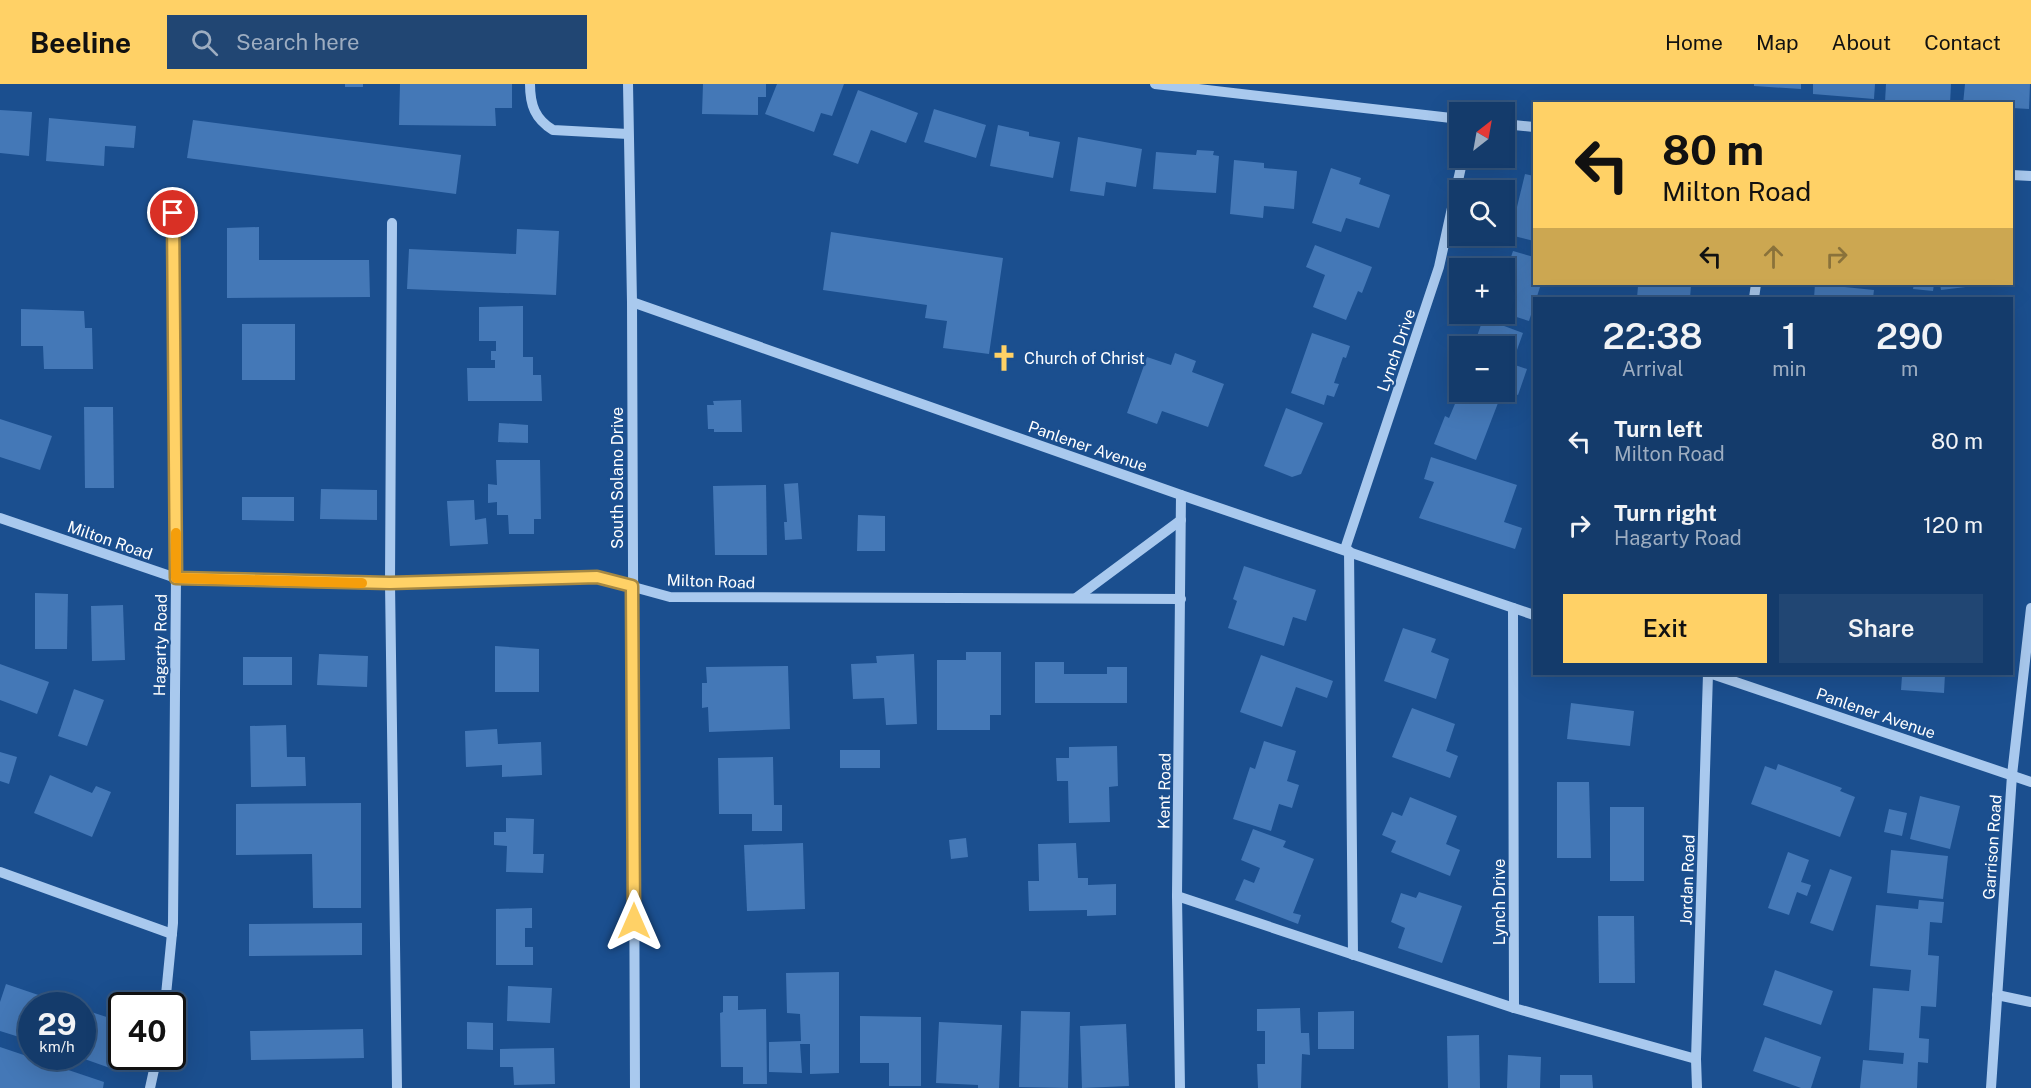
<!DOCTYPE html>
<html lang="en">
<head>
<meta charset="utf-8">
<style>
	body { margin:0; font-family:"Public Sans",sans-serif; background:#214673; color:#f1f3f6; height:100vh; display:flex; flex-direction:column; font-size:22px; white-space:nowrap }
	* { box-sizing:border-box; margin:0 }
	p { font-size:20px; color:#9dadc1 }
	.icon { flex:none; width:33px; height:33px; fill:none; stroke:currentColor; stroke-width:2; stroke-linecap:round; stroke-linejoin:round }
	.map { position:relative; flex:1; overflow:hidden }
	.drawer { position:absolute; left:1533px; top:213px; width:480px; height:378px; display:flex; flex-direction:column; background:#143b6b; border-radius:0px; box-shadow:0 6px 24px #0002,0 0 0 2px #33557e }
	.drawer>* { flex:none }
	.guide { position:absolute; left:1533px; top:18px; width:480px; height:183px; border-radius:0px; box-shadow:0 6px 24px #0002,0 0 0 2px #33557e; background:#ffd166; color:#111; overflow:hidden }
	.needle { width:39px; rotate:31deg }
	.controls { position:absolute; left:1449px; top:18px; display:grid; gap:12px }
	.controls a { display:grid; place-items:center; width:66px; height:66px; border-radius:0px; background:#143b6b; box-shadow:0 6px 24px #0002,0 0 0 2px #33557e; font-size:30px }
	.speed { position:absolute; left:18px; top:908px; display:flex; gap:12px; font-size:30px; font-weight:700; text-align:center }
	.speed>* { display:grid; place-content:center; width:78px; height:78px; border-radius:50%; background:#143b6b; box-shadow:0 6px 24px #0002,0 0 0 2px #33557e; line-height:1 }
	.speed small { font-size:15px; font-weight:400 }
	.speed .limit { border:3px solid #111; border-radius:9px; background:#fff; color:#111 }
	.pin { position:absolute; display:grid; place-items:center; width:51px; height:51px; color:#fff; margin:-26px; border:3px solid #fff; border-radius:50%; box-shadow:0 2px 6px #0007 }
	.me { position:absolute; width:66px; margin:-33px; rotate:0deg; stroke-linejoin:round; filter:drop-shadow(0 0 4px #0008) }
	.turn { display:flex; align-items:center; gap:21px; height:126px; padding:0 30px; font-size:27px }
	.turn .icon { width:78px; height:78px; stroke-width:2.5 }
	.turn b { display:block; font-size:42px; line-height:51px }
	.lanes { display:flex; align-items:center; height:57px; padding:0 30px; background:#0003; justify-content:center; gap:30px; direction:ltr }
	.lanes .off { opacity:.35 }
	.eta { display:flex; justify-content:space-evenly; align-items:center; height:102px; text-align:center }
	.eta b { font-size:36px; font-weight:600; line-height:42px }
	.action { display:flex; gap:12px; margin-top:auto; padding:12px 30px }
	.action a { flex:1; height:69px; border-radius:0px; background:#ffd166; color:#111; font-size:24px; font-weight:600; line-height:69px; text-align:center }
	.action a+a { background:#214673; color:#f1f3f6 }
	ul { padding:0; list-style:none }
	li { display:flex; align-items:center; gap:18px; height:84px; padding:0 30px }
	li div { flex:1 }
	li b { display:block; font-size:22px }
	li em { font-style:normal }
	header { display:flex; align-items:center; gap:36px; box-sizing:border-box; height:84px; padding:0 30px; background:#ffd166; color:#111 }
	header strong { font-size:28px }
	nav { display:flex; gap:33px; margin-inline-start:auto; font-size:21px }
	.search { width:420px; height:54px; background:#214673; display:flex; align-items:center; gap:15px; box-sizing:border-box; padding:0 21px; border-radius:0px; color:#9dadc1; font-size:22px }
	.map>svg:first-child { display:block }
	.building { fill:#4478b7 }
	.lines { fill:none; stroke-linecap:round; stroke-linejoin:round }
	.minor { stroke:#a9c9ee; stroke-width:10 }
	.route-casing { stroke:#a68842; stroke-width:15 }
	.route { stroke:#ffd166; stroke-width:10 }
	.slow { stroke:#f59e0b; stroke-width:10 }
	.labels { text-anchor:middle; stroke-width:4.5; stroke-linejoin:round; paint-order:stroke }
	.street-label { font-size:16px; fill:#fff; stroke:#1b4f8f }
	.poi-label { font-size:16px; fill:#fff; stroke:#1b4f8f; text-anchor:start }
</style>
</head>
<body>
<header>
<strong>Beeline</strong>
<div class="search"><svg class="icon" aria-label="search" viewBox="0 0 24 24"><circle cx="10" cy="10" r="6"/><path d="M15 15l6 6"/></svg>Search here</div>
<nav><a>Home</a><a>Map</a><a>About</a><a>Contact</a></nav>
</header>
<div class="map">
<svg width="2031" height="1004" viewBox="0 0 2031 1004">
	<rect width="100%" height="100%" fill="#1b4f8f"/>
	<g class="building">
		<rect x="345" y="0" width="18" height="3"/>
		<polygon points="400,0 512,0 512,24 495,24 496,42 399,41"/>
		<polygon points="703,0 766,0 766,13 758,13 758,31 702,30"/>
		<polygon points="777,0 844,0 832,32 821,29 814,48 765,30"/>
		<polygon points="1754,0 1801,0 1801,5 1754,2"/>
		<polygon points="1813,0 1875,0 1874,15 1813,10"/>
		<polygon points="1886,0 1951,0 1950,20 1885,18"/>
		<polygon points="1965,0 2030,0 2029,25 2012,24 2012,20 1963,20"/>
		<polygon points="858,6 918,29 906,59 871,46 858,80 833,71"/>
		<polygon points="934,25 986,41 976,74 924,58"/>
		<polygon points="0,26 32,28 29,72 0,69"/>
		<polygon points="49,34 136,42 134,64 105,62 104,82 46,77"/>
		<polygon points="193,36 461,71 456,110 187,74"/>
		<polygon points="998,41 1029,48 1029,52 1060,58 1053,94 990,82"/>
		<polygon points="1078,53 1142,65 1136,103 1106,98 1104,112 1070,107"/>
		<polygon points="1197,66 1214,67 1213,71 1219,72 1216,109 1153,105 1156,68 1196,71"/>
		<polygon points="1234,76 1264,79 1264,84 1297,87 1294,125 1264,122 1263,134 1230,130"/>
		<polygon points="1331,84 1361,94 1359,100 1390,111 1379,144 1346,134 1341,148 1312,139"/>
		<polygon points="1525,90 1534,92 1534,157 1506,150 1513,122 1517,123"/>
		<polygon points="259,143 259,176 369,176 370,213 227,214 227,144"/>
		<polygon points="517,145 559,147 556,211 407,205 409,165 516,170"/>
		<polygon points="831,148 1003,174 989,270 943,264 947,237 925,234 927,221 823,206"/>
		<polygon points="1315,161 1372,183 1362,209 1358,207 1346,236 1313,223 1325,191 1306,183"/>
		<polygon points="1513,167 1534,173 1534,200 1541,200 1529,237 1504,229 1504,194"/>
		<polygon points="1651,200 1691,202 1690,214 1637,214 1638,202 1650,203"/>
		<polygon points="1815,200 1874,206 1873,214 1814,214"/>
		<polygon points="1914,200 1934,200 1933,207 1913,205"/>
		<polygon points="1940,200 1982,200 1982,201 1941,206"/>
		<polygon points="523,222 523,273 533,273 533,291 541,291 542,317 468,317 467,284 495,284 495,276 491,276 491,267 496,267 496,257 479,257 479,223"/>
		<polygon points="21,225 84,227 85,244 92,244 93,285 44,285 43,262 21,262"/>
		<polygon points="1488,236 1523,249 1512,280 1527,285 1518,311 1504,306 1504,262 1479,262 1481,257 1476,255 1482,238 1487,240"/>
		<rect x="242" y="240" width="53" height="56"/>
		<polygon points="1312,249 1350,262 1346,274 1343,273 1334,299 1339,300 1334,313 1327,311 1324,321 1291,309"/>
		<polygon points="1175,269 1196,277 1192,288 1224,300 1208,343 1162,327 1157,340 1127,329 1147,273 1171,281"/>
		<polygon points="1460,308 1469,308 1498,319 1476,376 1434,360 1445,332 1449,334"/>
		<polygon points="741,316 742,348 714,348 714,345 708,345 707,321 714,321 713,317"/>
		<polygon points="84,323 113,323 114,404 85,404"/>
		<polygon points="1286,324 1323,339 1301,390 1292,393 1264,382"/>
		<polygon points="0,335 52,352 40,386 0,373"/>
		<polygon points="499,339 528,341 528,359 498,358"/>
		<polygon points="1431,373 1517,401 1504,438 1522,444 1515,465 1419,434 1434,398 1424,395"/>
		<polygon points="496,376 540,376 541,435 534,435 534,450 509,450 508,431 497,431 497,418 488,419 488,400 497,401"/>
		<polygon points="798,399 802,455 785,456 784,438 787,438 784,400"/>
		<polygon points="766,401 767,471 715,471 713,402"/>
		<polygon points="321,405 377,406 377,436 320,435"/>
		<polygon points="242,413 294,413 294,437 242,436"/>
		<polygon points="474,416 475,436 486,434 488,460 450,462 447,417"/>
		<polygon points="858,431 885,432 885,467 857,467"/>
		<polygon points="1244,482 1316,506 1306,537 1293,533 1284,562 1228,544 1237,517 1233,515"/>
		<polygon points="35,509 68,510 67,565 35,565"/>
		<polygon points="123,521 125,576 92,577 91,522"/>
		<polygon points="1403,544 1436,555 1431,568 1449,575 1436,615 1384,597"/>
		<polygon points="495,562 539,565 539,608 495,608"/>
		<polygon points="966,568 1001,568 1001,631 990,631 990,646 937,646 937,576 966,576"/>
		<polygon points="319,570 368,572 367,603 317,601"/>
		<polygon points="914,570 917,640 886,641 884,614 853,615 851,580 877,579 876,572"/>
		<polygon points="1261,571 1333,597 1327,614 1296,603 1282,643 1240,628"/>
		<rect x="243" y="573" width="49" height="28"/>
		<polygon points="1035,578 1064,578 1064,590 1107,590 1107,583 1127,583 1127,619 1035,619"/>
		<polygon points="0,580 49,598 37,630 0,616"/>
		<polygon points="788,582 790,645 709,648 708,623 702,624 702,599 707,599 706,583"/>
		<polygon points="1895,590 1945,590 1944,609 1901,606 1902,592 1895,591"/>
		<polygon points="74,605 104,616 87,662 58,652"/>
		<polygon points="1571,619 1634,627 1630,662 1567,655"/>
		<polygon points="1412,624 1455,640 1446,667 1458,672 1450,694 1392,673"/>
		<polygon points="286,641 287,673 305,673 306,702 251,703 250,642"/>
		<polygon points="497,645 498,660 541,658 542,691 502,693 502,681 466,683 465,647"/>
		<polygon points="1264,657 1296,667 1287,697 1299,701 1292,724 1279,720 1271,747 1233,735 1250,683 1255,685"/>
		<polygon points="1117,662 1118,702 1109,703 1110,738 1069,739 1068,697 1057,697 1056,674 1069,674 1069,663"/>
		<rect x="840" y="666" width="40" height="18"/>
		<polygon points="0,668 17,673 9,700 0,697"/>
		<polygon points="773,673 774,721 782,721 782,747 752,747 752,730 719,730 718,674"/>
		<polygon points="1778,680 1842,704 1840,707 1855,713 1840,753 1751,720 1765,682 1776,686"/>
		<polygon points="50,691 92,709 96,702 111,708 92,753 34,729"/>
		<polygon points="1557,698 1589,698 1591,774 1557,774"/>
		<polygon points="1920,712 1960,722 1950,765 1910,755"/>
		<polygon points="1410,713 1457,732 1446,760 1460,766 1450,792 1391,768 1396,757 1382,751 1392,728 1402,732"/>
		<polygon points="361,719 361,824 313,824 312,770 236,771 236,720"/>
		<rect x="1610" y="723" width="34" height="74"/>
		<polygon points="1889,725 1907,729 1902,752 1884,748"/>
		<polygon points="506,734 534,735 533,770 544,770 543,789 506,788 507,762 494,761 494,748 506,748"/>
		<polygon points="1253,745 1286,757 1283,763 1314,775 1293,829 1301,831 1298,840 1235,816 1244,795 1254,799 1260,784 1241,776"/>
		<polygon points="966,754 968,773 951,775 949,756"/>
		<polygon points="803,759 805,825 747,827 744,761"/>
		<polygon points="1076,759 1078,794 1088,794 1088,801 1116,800 1116,831 1087,832 1087,826 1029,827 1028,797 1039,797 1038,760"/>
		<polygon points="1891,766 1948,772 1943,815 1887,809"/>
		<polygon points="1788,768 1809,776 1801,798 1811,801 1807,812 1797,808 1789,831 1768,824"/>
		<polygon points="1830,785 1852,793 1833,847 1810,839"/>
		<polygon points="1419,808 1462,822 1442,879 1398,864 1405,844 1391,838 1401,809 1416,814"/>
		<polygon points="1919,816 1944,818 1942,839 1930,838 1928,871 1939,872 1936,923 1921,922 1919,954 1929,955 1928,979 1918,978 1917,1004 1860,1004 1863,976 1903,980 1904,969 1869,966 1873,904 1909,907 1911,886 1870,882 1876,821 1918,825"/>
		<polygon points="532,824 532,844 525,844 525,863 533,863 533,881 496,881 496,825"/>
		<polygon points="1598,832 1634,832 1635,899 1599,899"/>
		<polygon points="362,839 362,871 249,872 249,840"/>
		<polygon points="1775,886 1833,907 1821,941 1763,921"/>
		<polygon points="839,888 839,989 810,990 810,960 800,960 802,989 769,988 769,958 801,957 800,930 787,929 786,889"/>
		<polygon points="6,900 68,921 32,921 32,957 0,947 0,918"/>
		<polygon points="508,902 552,904 550,939 507,937"/>
		<polygon points="723,912 738,912 738,926 766,925 767,1000 743,1000 743,983 721,983 720,929 723,928"/>
		<polygon points="1300,924 1301,949 1309,949 1310,971 1302,970 1301,1004 1258,1004 1257,980 1265,980 1265,947 1257,947 1257,925"/>
		<polygon points="82,925 122,938 122,948 110,984 76,972 82,972"/>
		<polygon points="1021,927 1070,928 1068,1004 1019,1003"/>
		<polygon points="1354,927 1354,965 1318,965 1318,928"/>
		<polygon points="860,932 921,933 921,1002 889,1002 889,979 860,979"/>
		<polygon points="467,938 493,939 493,966 467,965"/>
		<polygon points="939,938 1002,941 999,1004 978,1004 978,1001 936,999"/>
		<polygon points="1126,940 1129,1002 1082,1004 1080,942"/>
		<polygon points="363,945 364,974 251,976 250,947"/>
		<polygon points="1479,951 1480,1004 1448,1004 1447,952"/>
		<polygon points="1765,953 1821,973 1811,1004 1801,1004 1753,987"/>
		<polygon points="0,963 104,998 103,1004 0,1004"/>
		<polygon points="554,964 555,1000 514,1001 513,983 500,983 500,965"/>
		<polygon points="1508,971 1541,973 1540,1004 1507,1004"/>
		<polygon points="1560,991 1592,991 1593,1004 1560,1004"/>
	</g>
	<g class="lines">
		<g class="minor">
			<path d="M530 0C530 21 535 35 553 46L628 50"/>
			<polyline points="628,0 632,218 635,1004"/>
			<polyline points="1155,0 1460,35"/>
			<polyline points="1504,40 1534,43"/>
			<polyline points="2012,91 2031,92"/>
			<polyline points="392,139 390,499 397,1004"/>
			<polyline points="1754,214 1756,200"/>
			<polyline points="632,218 1181,411 1534,531"/>
			<polyline points="0,434 176,494 390,499 597,493 670,513 1181,515"/>
			<polyline points="1345,465 1439,183 1463,74"/>
			<polyline points="1349,467 1353,871"/>
			<polyline points="1076,514 1181,436"/>
			<polyline points="1513,524 1514,924 1696,975"/>
			<polyline points="1712,590 2031,698"/>
			<polyline points="0,788 172,850"/>
			<polyline points="1177,812 1514,924"/>
			<polyline points="1997,911 2031,918"/>
			<polyline points="165,921 173,839 176,494 173,129"/>
			<polyline points="150,1004 157,972"/>
			<polyline points="1180,1004 1177,812 1181,411"/>
			<polyline points="1697,1004 1696,975 1708,590"/>
			<polyline points="1991,1004 2012,691 2031,524"/>
		</g>
	</g>
	<g class="lines">
		<defs>
			<polyline id="route" points="173,129 176,494 390,499 597,493 632,502 634,837"/>
		</defs>
		<use href="#route" class="route-casing"/>
		<use href="#route" class="route"/>
		<polyline class="slow" points="176,449 176,494 362,499"/>
	</g>
	<defs>
		<symbol id="church-bare" viewBox="-9 -9 18 18"><path d="M-1.2-6h2.4v3.5h3.3v2.4h-3.3V6h-2.4V-.1h-3.3v-2.4h3.3Z" fill="#ffd166" stroke="#1b4f8f" stroke-width="2.5" paint-order="stroke"/></symbol>
	</defs>
	<g fill-rule="evenodd">
		<use href="#church-bare" x="985" y="255" width="38" height="38"/>
	</g>
	<g class="labels">
		<g class="street-label">
			<text transform="translate(1396 266) rotate(-71)" y="6">Lynch Drive</text>
			<text transform="translate(1088 362) rotate(19)" y="6">Panlener Avenue</text>
			<text transform="translate(617 394) rotate(-90)" y="6">South Solano Drive</text>
			<text transform="translate(110 456) rotate(19)" y="6">Milton Road</text>
			<text transform="translate(711 497) rotate(2)" y="6">Milton Road</text>
			<text transform="translate(160 561) rotate(-89)" y="6">Hagarty Road</text>
			<text transform="translate(1876 629) rotate(19)" y="6">Panlener Avenue</text>
			<text transform="translate(1164 707) rotate(-89)" y="6">Kent Road</text>
			<text transform="translate(1992 763) rotate(-86)" y="6">Garrison Road</text>
			<text transform="translate(1687 796) rotate(-88)" y="6">Jordan Road</text>
			<text transform="translate(1499 818) rotate(-90)" y="6">Lynch Drive</text>
		</g>
		<g class="poi-label">
			<text x="1024" y="280">Church of Christ</text>
		</g>
	</g>
</svg>
<div class="controls">
<a><svg class="needle" viewBox="-14 -14 28 28"><path d="M0-13l5 13h-10z" fill="#e53935"/><path d="M0 13l5-13h-10z" fill="#9dadc1"/></svg></a>
<a><svg class="icon" aria-label="search" viewBox="0 0 24 24"><circle cx="10" cy="10" r="6"/><path d="M15 15l6 6"/></svg></a>
<a>+</a>
<a>−</a>
</div>
<div class="speed"><div>29<small>km/h</small></div><div class="limit">40</div></div>
<div class="pin" style="left:173px;top:129px;background:#d93025"><svg class="icon" aria-label="arrive" viewBox="0 0 24 24"><path d="M6 21V4h12l-3 4 3 4H6"/></svg></div>
<svg class="me" style="left:634px;top:837px" viewBox="-20 -20 40 40"><path d="M0-17L14 15 0 8-14 15z" fill="#ffd166" stroke="#fff" stroke-width="4"/></svg>
<div class="guide">
<div class="turn"><svg class="icon" aria-label="left" viewBox="0 0 24 24"><path d="M17 20v-9H6M10 6l-5 5 5 5"/></svg><div><b>80 m</b>Milton Road</div></div>
<div class="lanes"><svg class="icon" aria-label="left" viewBox="0 0 24 24"><path d="M17 20v-9H6M10 6l-5 5 5 5"/></svg><svg class="icon off" aria-label="ahead" viewBox="0 0 24 24"><path d="M12 20V5M6 11l6-6 6 6"/></svg><svg class="icon off" aria-label="right" viewBox="0 0 24 24"><path d="M7 20v-9h11M14 6l5 5-5 5"/></svg></div>
</div>
<section class="drawer">
<div class="eta">
<div><b>22:38</b><p>Arrival</p></div>
<div><b>1</b><p>min</p></div>
<div><b>290</b><p>m</p></div>
</div>
<ul>
<li><svg class="icon" aria-label="left" viewBox="0 0 24 24"><path d="M17 20v-9H6M10 6l-5 5 5 5"/></svg><div><b>Turn left</b><p>Milton Road</p></div><em>80 m</em></li>
<li><svg class="icon" aria-label="right" viewBox="0 0 24 24"><path d="M7 20v-9h11M14 6l5 5-5 5"/></svg><div><b>Turn right</b><p>Hagarty Road</p></div><em>120 m</em></li>
</ul>
<div class="action"><a>Exit</a><a>Share</a></div>
</section>
</div>
</body>
</html>
